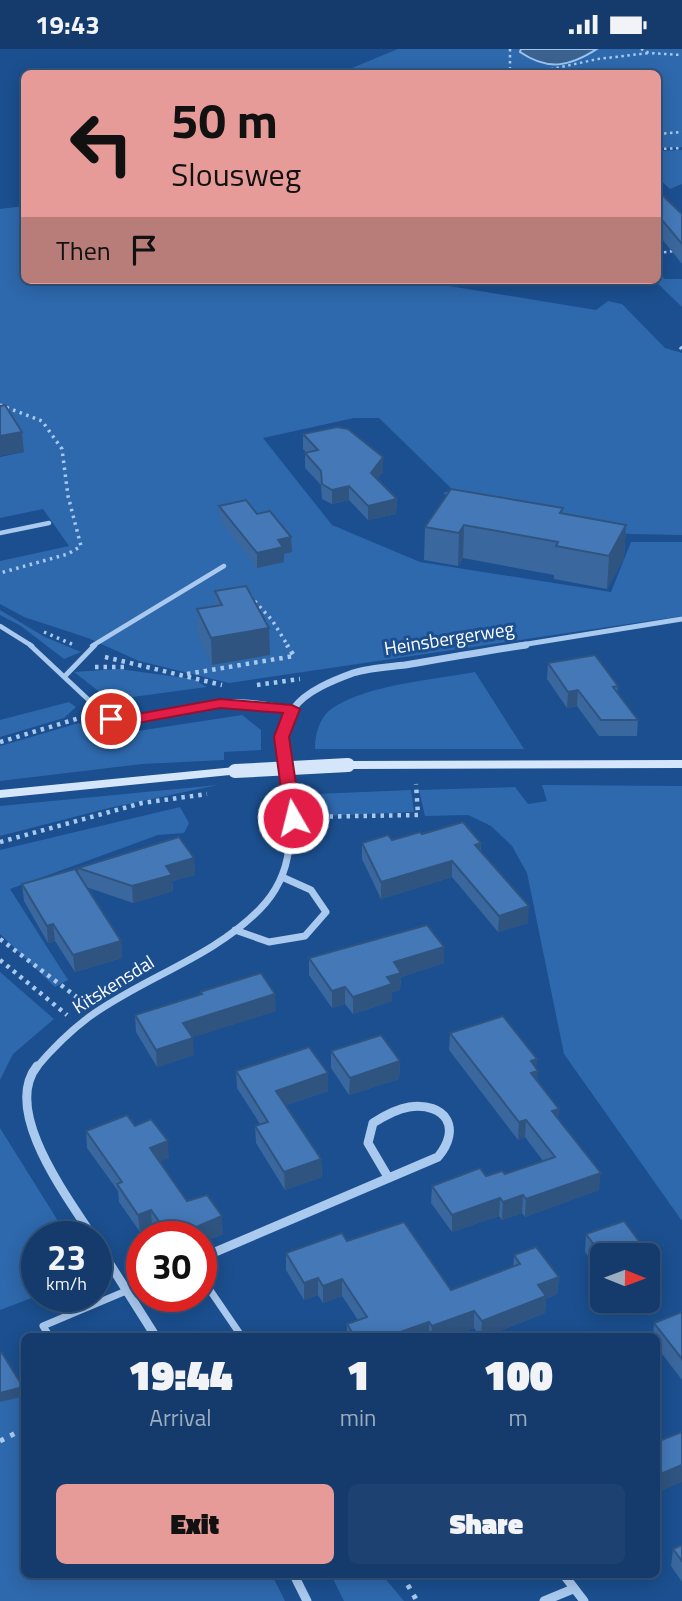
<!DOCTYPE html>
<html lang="en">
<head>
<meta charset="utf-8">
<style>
	body { margin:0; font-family:"Titillium Web",sans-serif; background:#1d4271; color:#f1f3f6; height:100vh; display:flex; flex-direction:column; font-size:26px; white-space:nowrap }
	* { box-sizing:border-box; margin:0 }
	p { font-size:23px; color:#9dadc1 }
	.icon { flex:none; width:38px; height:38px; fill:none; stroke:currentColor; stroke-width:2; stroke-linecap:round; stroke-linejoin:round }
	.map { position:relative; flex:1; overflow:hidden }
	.details { position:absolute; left:21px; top:1284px; width:639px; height:245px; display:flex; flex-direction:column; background:#143b6b; border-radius:10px; box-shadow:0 4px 18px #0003,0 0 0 2px #33557e }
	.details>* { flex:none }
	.hud { position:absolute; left:21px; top:21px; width:640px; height:214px; border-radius:10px; box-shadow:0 4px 18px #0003,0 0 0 2px #33557e; background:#e69b98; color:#111; overflow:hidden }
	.needle { width:46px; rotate:91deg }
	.controls { position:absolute; left:590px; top:1194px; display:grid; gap:14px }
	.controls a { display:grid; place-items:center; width:70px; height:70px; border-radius:10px; background:#143b6b; box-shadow:0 4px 18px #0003,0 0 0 2px #33557e; font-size:35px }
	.speed { position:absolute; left:21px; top:1172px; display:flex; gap:14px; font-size:35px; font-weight:700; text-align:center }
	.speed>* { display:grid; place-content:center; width:91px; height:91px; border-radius:50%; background:#143b6b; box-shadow:0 4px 18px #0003,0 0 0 2px #33557e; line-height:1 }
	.speed small { font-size:18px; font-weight:400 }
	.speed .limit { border:10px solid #d22; background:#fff; color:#111 }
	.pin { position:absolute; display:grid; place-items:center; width:60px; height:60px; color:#fff; margin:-30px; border:4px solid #fff; border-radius:50%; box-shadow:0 2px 7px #0007 }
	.me { position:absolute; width:77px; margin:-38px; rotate:352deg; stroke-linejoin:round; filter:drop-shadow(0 0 5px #0008) }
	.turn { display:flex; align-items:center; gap:24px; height:147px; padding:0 35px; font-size:32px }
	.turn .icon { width:91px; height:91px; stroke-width:2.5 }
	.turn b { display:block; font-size:49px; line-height:60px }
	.then { display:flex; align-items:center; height:66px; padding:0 35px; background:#0003; gap:14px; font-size:26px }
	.eta { display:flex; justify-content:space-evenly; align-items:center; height:119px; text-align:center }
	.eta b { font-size:42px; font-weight:800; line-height:49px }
	.action { display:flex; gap:14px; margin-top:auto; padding:14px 35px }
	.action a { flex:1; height:80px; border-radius:10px; background:#e69b98; color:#111; font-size:28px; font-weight:800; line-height:80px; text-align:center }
	.action a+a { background:#1d4271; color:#f1f3f6 }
	.status { display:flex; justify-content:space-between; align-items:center; height:49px; padding:0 35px; background:#143b6b; direction:ltr }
	.status svg { height:19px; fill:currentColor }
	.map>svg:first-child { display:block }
	.green { fill:#2e69ad }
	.water { fill:#3c6290; stroke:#9cc4f0; stroke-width:2 }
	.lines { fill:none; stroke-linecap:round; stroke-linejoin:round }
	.path-far3 { stroke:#a9c9ee; stroke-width:2.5; stroke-dasharray:2.5 3.5; stroke-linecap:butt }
	.path-far2 { stroke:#a9c9ee; stroke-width:3.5; stroke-dasharray:2.5 4.5; stroke-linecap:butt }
	.path-far1 { stroke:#a9c9ee; stroke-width:4.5; stroke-dasharray:3.5 5; stroke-linecap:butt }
	.path { stroke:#a9c9ee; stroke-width:5; stroke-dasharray:4.5 7; stroke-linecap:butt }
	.lane-far2 { stroke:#a9c9ee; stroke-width:4.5 }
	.lane-far1 { stroke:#a9c9ee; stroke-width:5 }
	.lane { stroke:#a9c9ee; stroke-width:7 }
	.street-far2 { stroke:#a9c9ee; stroke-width:5 }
	.street-far1 { stroke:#a9c9ee; stroke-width:7 }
	.street { stroke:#a9c9ee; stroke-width:9 }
	.secondary { fill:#d6e6fa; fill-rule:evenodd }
	.secondary-bridge { stroke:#d6e6fa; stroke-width:14 }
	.wall { fill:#3a679d }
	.shaded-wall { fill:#305480 }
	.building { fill:#4478b7; stroke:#305480; stroke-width:2 }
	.route { fill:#e11d48; stroke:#92132f; stroke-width:2 }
	.labels { text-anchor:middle; stroke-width:6; stroke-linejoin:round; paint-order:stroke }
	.street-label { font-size:19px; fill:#fff; stroke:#1b4f8f }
</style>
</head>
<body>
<div class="status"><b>19:43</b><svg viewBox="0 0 49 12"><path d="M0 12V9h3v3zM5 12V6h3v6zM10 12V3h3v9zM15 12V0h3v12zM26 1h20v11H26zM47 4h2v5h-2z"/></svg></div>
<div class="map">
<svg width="682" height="1552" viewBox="0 0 682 1552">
	<rect width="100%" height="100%" fill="#1b4f8f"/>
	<g class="green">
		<polygon points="398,0 521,0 520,3 570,13 597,0 682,0 682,98 658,99 658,24 340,24"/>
		<polygon points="682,101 682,135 670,140 658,129 658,102"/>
		<polygon points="24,157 24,231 413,231 596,261 608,252 622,255 665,299 682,304 682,486 630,485 554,477 452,450 443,444 453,441 379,369 354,369 263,389 332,476 420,513 611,543 631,493 682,493 682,567 229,634 139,612 88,589 24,568 0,555 0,512 69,497 43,460 0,469 0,408 24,403 0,366 0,160"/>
		<polygon points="658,224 665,230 682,230 682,258 654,231 658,231"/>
		<polygon points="0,561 45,588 81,603 64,610 21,577 0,566"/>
		<polygon points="119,620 193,630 207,638 110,651 74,623"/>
		<path d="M475 623 524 700H315C315 684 320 667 334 658 371 635 433 631 475 623Z"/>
		<polygon points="69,653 76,658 64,669 0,688 0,671"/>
		<polygon points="242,666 261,681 261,701 224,703 224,711 142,715 0,732 0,697 79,674 92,689"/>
		<polygon points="218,736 109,759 0,787 0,757"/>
		<polygon points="542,736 682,737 682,1172 564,1005 527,824 512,797 491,777 468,766 425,767 419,741 515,738 528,755 547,752"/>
		<polygon points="411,741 414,763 320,767 316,745"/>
		<polygon points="180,758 189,774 184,784 158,786 10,840 68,931 55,938 0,885 0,801"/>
		<polygon points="0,923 54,970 13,1005 0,1031"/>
		<polygon points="0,1079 68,1188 37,1188 37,1247 0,1261"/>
		<polygon points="0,1303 24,1347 24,1526 272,1526 285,1552 0,1552"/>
		<polygon points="331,1526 382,1526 404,1552 344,1552"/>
	</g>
	<path class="water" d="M521 0H597C569 18 548 22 520 3Z"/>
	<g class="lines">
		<g class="path-far3">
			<polyline points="510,0 510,24"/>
			<polyline points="641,0 649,4 682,6"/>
			<polyline points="533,24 598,10 649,4"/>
			<polyline points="658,85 682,83"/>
			<polyline points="658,100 682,99"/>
			<polyline points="658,204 682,201"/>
		</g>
		<g class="path-far2">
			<polyline points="680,298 682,300"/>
			<polyline points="0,356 42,372 62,400 68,447 81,497 68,505 0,524"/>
			<polyline points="250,547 272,571 288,597"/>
			<polyline points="44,583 74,596"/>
		</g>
		<g class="path-far1">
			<polyline points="105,608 222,636"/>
			<polyline points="95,618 128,618"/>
			<polyline points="187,625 294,607 287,596"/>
			<polyline points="257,636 300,630"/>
			<polyline points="0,693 83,668"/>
			<polyline points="304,768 418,766 416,735"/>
			<polyline points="0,793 142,754 207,745"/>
			<polyline points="0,890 82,952"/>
			<polyline points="0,911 67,966"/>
		</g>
		<g class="path">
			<polyline points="0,1392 24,1380"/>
			<polyline points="402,1526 417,1552"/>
		</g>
		<g class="lane-far2">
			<polyline points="0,484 49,474"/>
			<polyline points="0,577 32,597"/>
			<polyline points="92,597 224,517"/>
		</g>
		<g class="lane-far1">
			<polyline points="30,596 93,655"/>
			<polyline points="66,626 95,596"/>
		</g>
		<g class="lane">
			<polyline points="201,1228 242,1288"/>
			<polyline points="50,1288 43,1277 126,1242"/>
		</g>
		<polyline class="street-far2" points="515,597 682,570"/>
		<g class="street-far1">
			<path d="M93 655C134 686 177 658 222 654 245 652 269 657 292 660"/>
			<polyline points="235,881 269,893 305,887 326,863 311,841 282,828"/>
			<path d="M36 1019C52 1000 69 983 89 968 144 928 212 909 260 860 326 792 255 709 294 659 306 642 334 631 353 624 369 619 388 618 405 616 446 609 486 602 526 596"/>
		</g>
		<g class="street">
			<path d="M37 1017C1 1062 69 1150 93 1188"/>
			<polyline points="96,1193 156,1288"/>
			<path d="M201 1209 438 1108C462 1079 446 1053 409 1058 396 1060 384 1067 373 1074L368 1094 388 1128"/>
			<polyline points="126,1242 142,1235"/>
			<polyline points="294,1526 307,1552"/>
			<polyline points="564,1526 584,1552"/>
			<polyline points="544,1552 573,1540"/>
		</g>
		<g class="secondary">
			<polygon points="682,711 682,719 348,720 341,716 348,712"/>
			<polygon points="235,718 242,722 240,725 0,749 0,741"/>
		</g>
		<polyline class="secondary-bridge" points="235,722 348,716"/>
	</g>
	<g class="wall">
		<polygon points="658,142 682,165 682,215 662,190"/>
		<polygon points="303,385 383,408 383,423 377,430 397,450 396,465 368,471 349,451 332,455 322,450 321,436 305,419 305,404 307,404 303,400"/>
		<polygon points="219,457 257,465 291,488 292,503 284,505 284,513 257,519 220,472"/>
		<polygon points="563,459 562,464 626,476 624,509 607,540 554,530 554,526 463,509 458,517 424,511 425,478"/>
		<polygon points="215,542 270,606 212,616 198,587 197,560 215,557"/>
		<polygon points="548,614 618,637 617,644 638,671 637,687 599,687 577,657 567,659 547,630"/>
		<polygon points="422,785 481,794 481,802 528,874 498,883 452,828 381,850 362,810 362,794 392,791"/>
		<polygon points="194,809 195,826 172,832 173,842 133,854 86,838 121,892 122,909 75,923 55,892 48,894 24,852 22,835 78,826 78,819"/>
		<polygon points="444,898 444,914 401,928 400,941 392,943 392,952 353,965 345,955 332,959 309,926 309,909"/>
		<polygon points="200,943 276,962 192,988 194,1006 157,1018 136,983 135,966 201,946"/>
		<polygon points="450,984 537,1010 536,1019 538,1022 537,1032 559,1060 558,1069 599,1141 525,1168 522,1164 502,1171 499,1167 452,1183 431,1154 432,1137 486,1127 505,1125 543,1112 525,1088 518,1091 449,1001"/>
		<polygon points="331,1002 400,1012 399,1030 349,1046 331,1019"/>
		<polygon points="236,1022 328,1024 328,1042 286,1056 321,1110 322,1128 285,1141 256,1094 255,1077 260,1075 237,1039"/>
		<polygon points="135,1077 169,1109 159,1113 187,1152 223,1185 201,1194 201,1188 159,1188 152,1178 140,1183 119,1153 118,1142 87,1099 86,1082"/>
		<polygon points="624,1172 662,1223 660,1240 648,1245 648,1206 602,1206 602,1226 585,1203 586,1185"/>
		<polygon points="347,1192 451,1241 513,1218 514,1206 559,1228 557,1245 546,1250 545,1264 484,1288 480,1288 474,1279 449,1288 347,1288 347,1275 358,1271 342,1247 323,1254 318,1246 304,1251 286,1221 286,1204"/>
		<polygon points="682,1263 682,1331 656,1297 656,1288 653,1288 654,1274"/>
		<polygon points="682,1496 682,1533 671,1517 673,1500"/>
	</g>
	<g class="shaded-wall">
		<polygon points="663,172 662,190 658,190 658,173"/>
		<polygon points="22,383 24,403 0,407 0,387"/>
		<polygon points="383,408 383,423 371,438 371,424"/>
		<polygon points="349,437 349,451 332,455 332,441"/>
		<polygon points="397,450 396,465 368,471 368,457"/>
		<polygon points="464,476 463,509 458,517 459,484"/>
		<polygon points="626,476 624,509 607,540 609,507"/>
		<polygon points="291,488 292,503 284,505 284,513 257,519 257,504 278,491"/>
		<polygon points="269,579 270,606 212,616 211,589"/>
		<polygon points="578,641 577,657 567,659 568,643"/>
		<polygon points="481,794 480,811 475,796"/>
		<polygon points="194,809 195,826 172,832 173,842 133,854 132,837 166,817"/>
		<polygon points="452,812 452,828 381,850 381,833"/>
		<polygon points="529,857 528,874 498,883 499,867"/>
		<polygon points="53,875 55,892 48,894 47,877"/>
		<polygon points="121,892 122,909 75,923 73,906"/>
		<polygon points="444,898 444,914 401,928 400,941 392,943 392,952 353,965 353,948 387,928 394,913"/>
		<polygon points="345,938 345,955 332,959 332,942"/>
		<polygon points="275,945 276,962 184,991 183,974"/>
		<polygon points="193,989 194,1006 157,1018 156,1001"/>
		<polygon points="537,1010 536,1023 538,1022 537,1039 530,1041 531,1012"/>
		<polygon points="400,1012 399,1030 349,1046 350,1029"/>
		<polygon points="328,1024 328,1042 277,1059 276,1042"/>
		<polygon points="559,1060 557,1077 552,1062"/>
		<polygon points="526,1071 525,1088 518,1091 519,1073"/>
		<polygon points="168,1092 169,1109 151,1117 150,1099"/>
		<polygon points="321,1110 322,1128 285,1141 284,1123"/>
		<polygon points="601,1124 599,1141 525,1168 526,1150"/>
		<polygon points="523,1146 522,1164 502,1171 503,1153"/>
		<polygon points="500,1149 499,1167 452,1183 452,1166"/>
		<polygon points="151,1161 152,1178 140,1183 138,1166"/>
		<polygon points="222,1167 223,1185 201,1194 201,1188 173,1188"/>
		<polygon points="662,1223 660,1240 648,1245 648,1228"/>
		<polygon points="559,1228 557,1245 546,1250 545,1264 484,1288 481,1288 482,1272 538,1236"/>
		<polygon points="318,1229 318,1246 304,1251 304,1234"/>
		<polygon points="342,1230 342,1247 323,1254 323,1237"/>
		<polygon points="474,1262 474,1279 449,1288 432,1288 432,1277"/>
		<polygon points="429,1273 429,1288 386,1288"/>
		<polygon points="23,1338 24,1347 0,1353 0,1344"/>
		<polygon points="682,1416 682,1433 656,1444 656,1427"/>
	</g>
	<g class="building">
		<polygon points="658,142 682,165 682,195 663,172 658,173"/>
		<polygon points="5,356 22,383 0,387 0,357"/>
		<polygon points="337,378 348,380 383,408 371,424 397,450 368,457 349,437 332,441 322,435 321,422 305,404 318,401 303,385"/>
		<polygon points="451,440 563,459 560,464 626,476 609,507 556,497 558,493 464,476 459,484 425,478"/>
		<polygon points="246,451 257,465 270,462 291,488 278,491 283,498 257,504 219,457"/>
		<polygon points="246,537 269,579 211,589 197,560 222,556 215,542"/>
		<polygon points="595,606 618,637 613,638 638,671 601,671 578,641 568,643 548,614"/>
		<polygon points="463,773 481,794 475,796 529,857 499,867 452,812 381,833 362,794 388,786 392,791 420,783 422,785"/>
		<polygon points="179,788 194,809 166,817 172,826 132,837 78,819"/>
		<polygon points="75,820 121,892 73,906 53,875 47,877 22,835"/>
		<polygon points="427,876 444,898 394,913 401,924 387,928 392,935 353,948 345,938 332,942 309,909"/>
		<polygon points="261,924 275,945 183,974 193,989 156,1001 135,966 202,945 200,943"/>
		<polygon points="503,967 537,1010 531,1012 538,1022 531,1024 559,1060 552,1062 601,1124 526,1150 523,1146 503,1153 500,1149 452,1166 432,1137 480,1119 486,1127 502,1122 505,1125 555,1108 526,1071 519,1073 450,984"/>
		<polygon points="381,986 400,1012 350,1029 331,1002"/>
		<polygon points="309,998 328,1024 276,1042 321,1110 284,1123 255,1077 268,1073 236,1022"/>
		<polygon points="127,1066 135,1077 151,1070 168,1092 150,1099 187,1152 207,1146 222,1167 173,1188 170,1188 151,1161 138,1166 117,1135 122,1133 86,1082"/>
		<polygon points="624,1172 662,1223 648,1228 648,1206 602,1206 602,1207 586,1185"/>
		<polygon points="404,1173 451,1241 520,1215 514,1206 536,1198 559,1228 538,1236 546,1247 482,1272 474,1262 432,1277 429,1273 386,1288 355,1288 347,1275 367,1268 342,1230 323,1237 318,1229 304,1234 286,1204 342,1184 347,1192"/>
		<polygon points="682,1263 682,1310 654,1274"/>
		<polygon points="2,1304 23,1338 0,1344 0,1305"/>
		<polygon points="682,1383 682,1416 656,1427 656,1388 659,1392"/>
		<polygon points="682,1496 682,1512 673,1500"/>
	</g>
	<polygon class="route" points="220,650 292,656 300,660 289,688 301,769 298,772 293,773 285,769 274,688 283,664 220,659 132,675 111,675 104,670 111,666 132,666"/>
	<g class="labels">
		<g class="street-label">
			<text transform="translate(449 589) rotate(-9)" y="7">Heinsbergerweg</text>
			<text transform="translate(113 935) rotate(-32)" y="7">Kitskensdal</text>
		</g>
	</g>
</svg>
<div class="controls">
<a><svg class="needle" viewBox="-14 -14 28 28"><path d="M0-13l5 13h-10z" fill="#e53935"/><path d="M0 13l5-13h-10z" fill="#9dadc1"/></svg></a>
</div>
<div class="speed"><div>23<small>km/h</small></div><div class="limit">30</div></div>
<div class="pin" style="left:111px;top:670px;background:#d93025"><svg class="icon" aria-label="arrive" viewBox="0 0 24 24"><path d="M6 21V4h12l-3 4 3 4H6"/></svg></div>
<svg class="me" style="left:293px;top:769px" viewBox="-20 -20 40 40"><circle r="17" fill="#e11d48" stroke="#fff" stroke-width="3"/><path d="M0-11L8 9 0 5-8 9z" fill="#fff"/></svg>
<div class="hud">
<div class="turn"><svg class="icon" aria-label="left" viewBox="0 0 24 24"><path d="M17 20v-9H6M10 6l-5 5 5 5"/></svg><div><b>50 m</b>Slousweg</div></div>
<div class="then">Then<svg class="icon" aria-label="arrive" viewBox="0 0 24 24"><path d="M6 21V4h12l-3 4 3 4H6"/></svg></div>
</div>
<section class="details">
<div class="eta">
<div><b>19:44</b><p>Arrival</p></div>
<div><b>1</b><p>min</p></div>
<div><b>100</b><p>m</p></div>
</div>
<div class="action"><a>Exit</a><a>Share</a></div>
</section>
</div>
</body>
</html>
